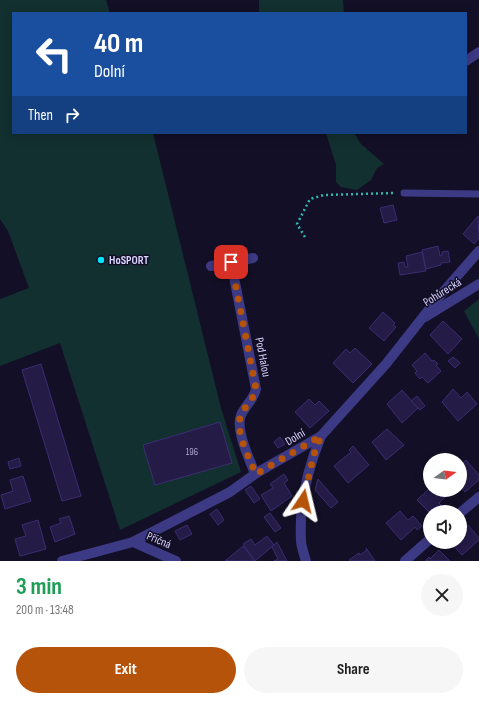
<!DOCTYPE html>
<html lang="en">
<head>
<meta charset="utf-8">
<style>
	body { margin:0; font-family:"Sofia Sans Condensed",sans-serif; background:#f6f6f6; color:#222; height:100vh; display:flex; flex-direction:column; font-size:15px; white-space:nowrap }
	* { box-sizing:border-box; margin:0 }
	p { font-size:13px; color:#767676 }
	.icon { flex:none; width:22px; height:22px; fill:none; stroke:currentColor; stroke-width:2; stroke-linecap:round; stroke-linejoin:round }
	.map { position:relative; height:561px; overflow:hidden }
	.sheet { display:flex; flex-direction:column; background:#fff; flex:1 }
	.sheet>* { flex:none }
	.banner { position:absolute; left:12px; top:12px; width:455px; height:122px; border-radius:0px; box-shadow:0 2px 10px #0003; background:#1a4fa0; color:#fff; overflow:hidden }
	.needle { width:26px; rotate:75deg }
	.buttons { position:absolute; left:423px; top:453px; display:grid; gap:8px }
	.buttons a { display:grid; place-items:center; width:44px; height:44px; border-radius:50%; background:#fff; box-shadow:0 2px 10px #0003; font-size:20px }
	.pin { position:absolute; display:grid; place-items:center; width:34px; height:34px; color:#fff; margin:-17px; border-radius:8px; box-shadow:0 2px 6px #0006 }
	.me { position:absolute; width:44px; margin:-22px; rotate:10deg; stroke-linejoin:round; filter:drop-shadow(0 0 3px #0008) }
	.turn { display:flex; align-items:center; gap:14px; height:84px; padding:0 16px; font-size:18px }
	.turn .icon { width:52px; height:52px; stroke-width:2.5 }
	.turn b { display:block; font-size:28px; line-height:34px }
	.then { display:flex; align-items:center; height:38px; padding:0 16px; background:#0003; gap:8px; font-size:15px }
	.round { display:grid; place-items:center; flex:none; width:42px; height:42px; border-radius:21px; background:#f6f6f6 }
	.head { display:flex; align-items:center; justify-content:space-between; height:68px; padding:0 16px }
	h1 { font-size:24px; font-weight:700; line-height:30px; color:#1e9e55 }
	.primary-button { display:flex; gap:8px; margin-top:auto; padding:8px 16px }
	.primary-button a { flex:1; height:46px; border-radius:24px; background:#b45309; color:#fff; font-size:16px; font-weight:700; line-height:46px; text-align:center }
	.primary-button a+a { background:#f6f6f6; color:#222 }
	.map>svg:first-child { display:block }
	.green { fill:#12302f }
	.building { fill:#241b47; stroke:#3b2d73 }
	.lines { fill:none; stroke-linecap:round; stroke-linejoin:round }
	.path { stroke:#2fb8b0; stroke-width:2.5; stroke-dasharray:2 3; stroke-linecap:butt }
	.service { stroke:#3d3a85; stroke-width:7 }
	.minor { stroke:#3d3a85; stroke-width:10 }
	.route { stroke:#b45309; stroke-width:7; stroke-dasharray:0 12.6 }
	.poi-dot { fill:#00e5ff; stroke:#130f26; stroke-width:1.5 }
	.labels { text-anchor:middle; stroke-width:3; stroke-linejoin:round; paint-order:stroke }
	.number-label { font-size:10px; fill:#aca6d1 }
	.poi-label { font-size:12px; font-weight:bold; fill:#d9d4ff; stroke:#130f26; text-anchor:start }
	.street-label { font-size:12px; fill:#d9d4ff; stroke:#130f26 }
</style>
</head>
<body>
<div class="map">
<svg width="479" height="561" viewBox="0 0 479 561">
	<rect width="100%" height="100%" fill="#130f26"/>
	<g class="green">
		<polygon points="0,0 106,0 110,13 13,13 13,133 153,133 221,408 241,472 120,530 60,343 0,366 0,299 29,288 8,231 0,219"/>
		<polygon points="259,0 343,0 344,13 259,13"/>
		<polygon points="326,133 354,133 361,144 384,164 377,168 371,180 357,190 341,187 336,182 336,165"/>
		<polygon points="479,299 479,339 464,311"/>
	</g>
	<g class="building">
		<polygon points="393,205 397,220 384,223 380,208"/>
		<polygon points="478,216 479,238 474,244 463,234"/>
		<polygon points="438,246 440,256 442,255 442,252 448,251 450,262 441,263 441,265 426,269 422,250"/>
		<polygon points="422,252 426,271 400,275 398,263 404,262 405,267 408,267 406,256"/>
		<polygon points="383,312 395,323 393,325 396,327 384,341 369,328"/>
		<polygon points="443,321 462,339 448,354 430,335"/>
		<polygon points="355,348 372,364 353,383 333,363 346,349 350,353"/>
		<polygon points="425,353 432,361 434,360 438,364 436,365 441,371 428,383 422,377 420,379 415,373 417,371 412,365"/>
		<polygon points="453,357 460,363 455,368 448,361"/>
		<polygon points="41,364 81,496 62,501 22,370"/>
		<polygon points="453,389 461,398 467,392 477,404 458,421 442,402"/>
		<polygon points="402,390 418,408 402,423 387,404"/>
		<polygon points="417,396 425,406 420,410 411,401"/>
		<polygon points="309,399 315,405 319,401 329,411 310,428 295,412"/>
		<polygon points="220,422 232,463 155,485 143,445"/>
		<polygon points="387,429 404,445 386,460 372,442"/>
		<polygon points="280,437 285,444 278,448 274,442"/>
		<polygon points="353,446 369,465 348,483 334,466 351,452 349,450"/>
		<polygon points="19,458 21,466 10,469 8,462"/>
		<polygon points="466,460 479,475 479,480 465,492 460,486 460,466"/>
		<polygon points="284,474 288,480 284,483 292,496 271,511 261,495 273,488 270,484"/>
		<polygon points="23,476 31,501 5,509 1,495 13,491 10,480"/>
		<polygon points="318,479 338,502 331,508 315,490"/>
		<polygon points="251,486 260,499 254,503 245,490"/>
		<polygon points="430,488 430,490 441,490 446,496 439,503 441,505 436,509 435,507 429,512 417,500"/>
		<polygon points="217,509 224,520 218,525 210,514"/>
		<polygon points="400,511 408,520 413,516 422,526 417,530 415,527 401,540 386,523"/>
		<polygon points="270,513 281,528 275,532 264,517"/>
		<polygon points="69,516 75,534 55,542 50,527 61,523 59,519"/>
		<polygon points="38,520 46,549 20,556 15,539 26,536 22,525"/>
		<polygon points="187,525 192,534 180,540 175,531"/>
		<polygon points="468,525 479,538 479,540 462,555 450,542 460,542 460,532"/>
		<polygon points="267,536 274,545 255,561 243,544 251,539 255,545"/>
		<polygon points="277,542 287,561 274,561 278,559 272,547"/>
		<polygon points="243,546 255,561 225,561"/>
		<polygon points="366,548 375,561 350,561 349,560 359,553 360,555 367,550"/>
		<polygon points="439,550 450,561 425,561 429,557 430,559"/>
	</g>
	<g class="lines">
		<polyline class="path" points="305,237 297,224 310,199 324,195 395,193"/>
		<polyline class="service" points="404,193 479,194"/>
		<g class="minor">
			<polyline points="466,61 479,52"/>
			<path d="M231 262 256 389C254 399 245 406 241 415 235 430 250 460 255 474"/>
			<polyline points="211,266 253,258"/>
			<polyline points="425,317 479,284"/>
			<polyline points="460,513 479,497"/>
			<polyline points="133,542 176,561"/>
			<polyline points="62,561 133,542 230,492 255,474 321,436 386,364 438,298 479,251"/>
			<path d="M306 561C304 554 301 547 301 540 299 505 308 468 321 436"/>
			<polyline points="405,561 430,539"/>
		</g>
	</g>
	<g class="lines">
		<path class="route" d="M231 262 256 389C254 399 245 406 241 415 234 430 250 460 256 474L321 436 314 454 303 501"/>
	</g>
	<circle class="poi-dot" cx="101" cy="260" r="4"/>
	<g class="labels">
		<g class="number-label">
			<text x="192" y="455">196</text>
		</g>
		<g class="poi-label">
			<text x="109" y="264">HoSPORT</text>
		</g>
		<g class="street-label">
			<text transform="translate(442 292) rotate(-32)" y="4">Pohůrecká</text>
			<text transform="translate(263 357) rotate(79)" y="4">Pod Halou</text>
			<text transform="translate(295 437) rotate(-31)" y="4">Dolní</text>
			<text transform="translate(159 540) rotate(23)" y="4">Příčná</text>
		</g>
	</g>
</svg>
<div class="buttons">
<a><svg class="needle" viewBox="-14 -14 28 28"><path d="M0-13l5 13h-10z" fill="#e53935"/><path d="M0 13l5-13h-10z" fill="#767676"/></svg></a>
<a><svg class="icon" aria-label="sound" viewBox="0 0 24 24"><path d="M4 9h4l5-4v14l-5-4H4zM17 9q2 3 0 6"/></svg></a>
</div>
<div class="pin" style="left:231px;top:262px;background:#d93025"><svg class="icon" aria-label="arrive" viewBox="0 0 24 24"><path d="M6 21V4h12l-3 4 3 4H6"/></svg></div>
<svg class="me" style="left:303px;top:501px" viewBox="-20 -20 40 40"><path d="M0-17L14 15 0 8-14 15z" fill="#b45309" stroke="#fff" stroke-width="4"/></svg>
<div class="banner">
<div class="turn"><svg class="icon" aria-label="left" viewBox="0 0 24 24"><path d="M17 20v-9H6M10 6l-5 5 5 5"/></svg><div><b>40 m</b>Dolní</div></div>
<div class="then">Then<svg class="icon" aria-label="right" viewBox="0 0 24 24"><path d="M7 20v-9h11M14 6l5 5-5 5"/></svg></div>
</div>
</div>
<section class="sheet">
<div class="head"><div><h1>3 min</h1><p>200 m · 13:48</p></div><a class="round"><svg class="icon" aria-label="close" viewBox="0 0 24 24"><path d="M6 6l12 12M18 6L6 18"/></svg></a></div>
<div class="primary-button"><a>Exit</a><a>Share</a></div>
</section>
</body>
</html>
